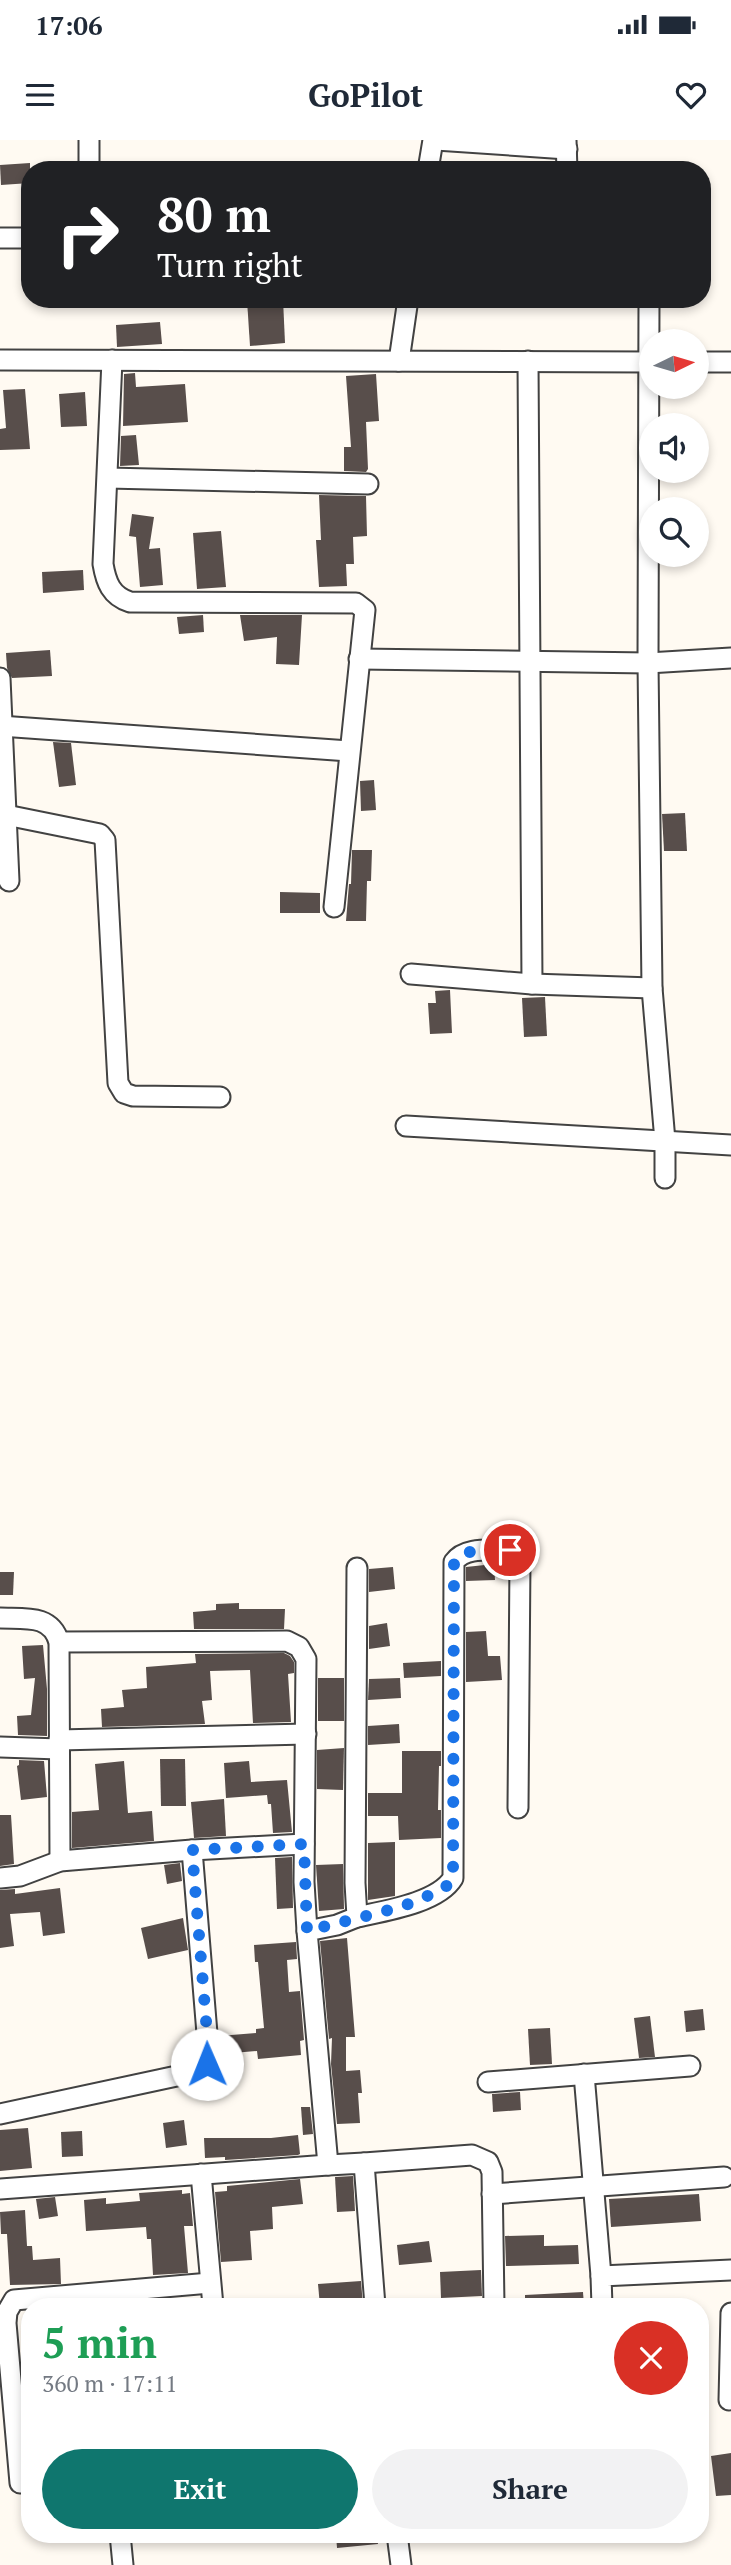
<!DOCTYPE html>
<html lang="en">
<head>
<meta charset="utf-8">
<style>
	body { margin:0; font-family:"PT Serif",serif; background:#f2f2f3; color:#1f2937; height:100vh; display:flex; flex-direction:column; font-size:26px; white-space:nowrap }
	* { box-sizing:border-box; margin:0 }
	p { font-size:23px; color:#747a83 }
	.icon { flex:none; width:38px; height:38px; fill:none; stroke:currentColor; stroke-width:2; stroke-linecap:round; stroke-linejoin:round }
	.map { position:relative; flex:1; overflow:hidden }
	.details { position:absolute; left:21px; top:2158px; width:688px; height:245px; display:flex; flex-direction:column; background:#fff; border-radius:28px; box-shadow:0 4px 10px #0003 }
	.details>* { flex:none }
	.top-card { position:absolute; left:21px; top:21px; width:690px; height:147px; border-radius:28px; box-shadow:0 4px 10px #0003; background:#202124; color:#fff; overflow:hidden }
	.needle { width:46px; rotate:85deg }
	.controls { position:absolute; left:639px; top:189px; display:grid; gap:14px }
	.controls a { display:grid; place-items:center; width:70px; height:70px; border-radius:50%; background:#fff; box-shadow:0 4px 10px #0003; font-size:35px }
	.pin { position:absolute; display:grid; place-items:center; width:60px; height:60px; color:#fff; margin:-30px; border:4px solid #fff; border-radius:50%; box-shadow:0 2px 7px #0007 }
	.me { position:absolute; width:77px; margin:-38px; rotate:359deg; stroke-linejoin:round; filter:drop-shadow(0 0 5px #0008) }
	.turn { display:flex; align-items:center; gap:24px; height:147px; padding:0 21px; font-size:32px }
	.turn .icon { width:91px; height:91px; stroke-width:2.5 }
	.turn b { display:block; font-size:49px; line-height:60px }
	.round { display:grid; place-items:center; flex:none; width:74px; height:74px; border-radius:37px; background:#f2f2f3 }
	.headline { display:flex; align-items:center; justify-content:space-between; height:119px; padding:0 21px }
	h1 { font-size:42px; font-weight:700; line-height:52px; color:#1e9e55 }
	.button { display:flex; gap:14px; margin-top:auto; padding:14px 21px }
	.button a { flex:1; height:80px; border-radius:42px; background:#0f766e; color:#fff; font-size:28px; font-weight:700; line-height:80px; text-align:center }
	.button a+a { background:#f2f2f3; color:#1f2937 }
	.status { display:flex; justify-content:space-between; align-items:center; height:49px; padding:0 35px; background:#fff; direction:ltr }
	.status svg { height:19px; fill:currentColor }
	header { display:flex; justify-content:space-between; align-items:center; height:91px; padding:0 21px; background:#fff; font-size:32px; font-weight:700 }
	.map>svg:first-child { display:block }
	.building { fill:#584e4b }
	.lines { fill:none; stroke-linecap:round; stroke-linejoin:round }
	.minor-casing { stroke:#424242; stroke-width:23 }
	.minor { stroke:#fff; stroke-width:19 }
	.route { stroke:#1a73e8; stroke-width:12; stroke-dasharray:0 21.6 }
</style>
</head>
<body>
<div class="status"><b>17:06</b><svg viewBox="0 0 49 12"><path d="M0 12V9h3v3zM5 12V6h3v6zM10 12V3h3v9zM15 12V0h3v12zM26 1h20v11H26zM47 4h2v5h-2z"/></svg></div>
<header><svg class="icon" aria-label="menu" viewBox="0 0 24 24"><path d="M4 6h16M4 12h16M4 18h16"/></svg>GoPilot<svg class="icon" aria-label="heart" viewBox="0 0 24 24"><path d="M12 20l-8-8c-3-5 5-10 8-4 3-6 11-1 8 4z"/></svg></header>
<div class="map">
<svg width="731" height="2425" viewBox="0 0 731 2425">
	<rect width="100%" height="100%" fill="#fffaf2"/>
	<g class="building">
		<polygon points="30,23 30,43 1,45 0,25"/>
		<polygon points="283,159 285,203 250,206 247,160"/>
		<polygon points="160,182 162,204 117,207 116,185"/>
		<polygon points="135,233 136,247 185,244 188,282 123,286 124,234"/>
		<polygon points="376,234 379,281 366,282 368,329 366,332 344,331 344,307 351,307 346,236"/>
		<polygon points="25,249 30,309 0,310 0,289 6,288 3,250"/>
		<polygon points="85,252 87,286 61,287 59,254"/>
		<polygon points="136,295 139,325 120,326 121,296"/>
		<polygon points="319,355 366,356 367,396 353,397 354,424 346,424 347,446 319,447 316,400 321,400"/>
		<polygon points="132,374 154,377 149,409 160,408 163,445 140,447 136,397 129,396"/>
		<polygon points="221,391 226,447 197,449 193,393"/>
		<polygon points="83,430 84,450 43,453 42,432"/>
		<polygon points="203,475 204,492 179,494 177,477"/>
		<polygon points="240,475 302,475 299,525 276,524 277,497 244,501"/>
		<polygon points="50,510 52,536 12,538 7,528 6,513"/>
		<polygon points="53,602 71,603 76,645 59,647"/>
		<polygon points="374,640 376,670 361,671 360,641"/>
		<polygon points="685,673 687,711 664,711 662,674"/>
		<polygon points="352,710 372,710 371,741 367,741 366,781 346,781 349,744 351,744"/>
		<polygon points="280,752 320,753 320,773 280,773"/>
		<polygon points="450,850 452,893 430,894 428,863 436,863 435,851"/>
		<polygon points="545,857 547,896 524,897 522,858"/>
		<polygon points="494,1424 495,1440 466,1441 466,1427"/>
		<polygon points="393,1427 395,1449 369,1452 369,1429"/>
		<polygon points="0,1432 14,1432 13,1455 0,1455"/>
		<polygon points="239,1463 239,1469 285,1469 284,1489 194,1489 193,1472 216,1470 216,1464"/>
		<polygon points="387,1483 390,1506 369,1509 369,1486"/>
		<polygon points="486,1491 488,1516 500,1516 502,1540 466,1542 466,1492"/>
		<polygon points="43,1505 47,1549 47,1596 18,1595 17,1576 31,1575 35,1538 24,1539 22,1506"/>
		<polygon points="284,1513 290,1516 294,1522 294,1533 288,1534 291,1582 253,1583 250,1530 210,1531 212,1560 202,1561 205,1584 102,1587 101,1569 124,1567 122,1550 147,1548 146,1527 196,1523 195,1514"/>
		<polygon points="441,1521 441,1536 404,1538 403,1523"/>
		<rect x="318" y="1538" width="26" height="43"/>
		<polygon points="400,1538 401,1558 368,1560 369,1539"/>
		<polygon points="399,1584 400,1603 368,1605 368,1586"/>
		<polygon points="344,1608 343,1650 317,1649 317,1610"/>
		<polygon points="402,1611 441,1611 441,1626 439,1626 438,1670 441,1670 441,1698 399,1700 398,1676 368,1676 368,1653 402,1653"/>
		<polygon points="160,1619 185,1619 186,1666 161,1666"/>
		<polygon points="19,1620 44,1621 47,1657 21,1660 17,1626 19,1625"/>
		<polygon points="124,1621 128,1673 152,1671 154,1701 72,1708 72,1672 99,1670 95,1624"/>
		<polygon points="249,1621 251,1642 287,1640 292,1692 273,1693 271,1664 268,1664 267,1655 226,1658 224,1623"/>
		<polygon points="224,1659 226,1696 194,1698 191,1662"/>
		<polygon points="0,1675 11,1675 14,1724 0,1726"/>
		<polygon points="395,1702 395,1756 368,1760 368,1703"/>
		<polygon points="292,1717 293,1768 277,1769 275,1718"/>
		<polygon points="180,1723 182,1741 167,1744 164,1725"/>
		<polygon points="343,1724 344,1769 319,1771 316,1725"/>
		<polygon points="60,1748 65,1793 43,1796 40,1772 10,1774 14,1806 0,1808 0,1750 15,1749 15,1754"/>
		<polygon points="183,1778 188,1810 148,1819 141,1788"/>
		<polygon points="347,1798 355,1897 346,1897 346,1931 360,1930 362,1953 358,1953 360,1983 337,1984 331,1924 332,1898 329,1899 320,1801"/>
		<polygon points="296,1802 297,1819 287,1820 289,1852 300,1851 304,1900 300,1901 301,1915 258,1919 257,1911 221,1914 219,1896 256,1893 256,1889 264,1888 258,1822 255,1822 254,1805"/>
		<polygon points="703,1869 705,1890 686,1892 684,1871"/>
		<polygon points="650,1876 655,1917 639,1918 634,1878"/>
		<polygon points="550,1888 552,1924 530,1925 528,1889"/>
		<polygon points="520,1952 521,1970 493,1972 492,1954"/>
		<polygon points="301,1967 310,1967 313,1994 303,1995"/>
		<polygon points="184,1980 187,2005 166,2008 163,1983"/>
		<polygon points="28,1988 32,2028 0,2031 0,1990"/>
		<polygon points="82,1991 83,2016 62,2017 61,1992"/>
		<polygon points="298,1995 300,2014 298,2015 225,2020 225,2017 205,2018 204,1998 271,1998"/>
		<polygon points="353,2036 355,2071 337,2072 335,2037"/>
		<polygon points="300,2039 303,2064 272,2067 273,2089 250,2091 252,2120 221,2122 215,2052 227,2051 227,2046"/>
		<polygon points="182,2050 182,2054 190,2053 193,2086 184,2086 188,2133 153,2135 151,2099 147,2099 146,2087 86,2091 84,2060 106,2058 106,2064 140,2061 139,2053"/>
		<polygon points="699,2054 701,2081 611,2087 609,2059"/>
		<polygon points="55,2057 58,2076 39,2079 36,2059"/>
		<polygon points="25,2070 27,2106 32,2106 33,2120 60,2118 61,2144 10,2145 7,2094 1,2094 0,2072"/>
		<polygon points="544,2095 544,2106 578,2105 579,2124 506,2126 505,2096"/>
		<polygon points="429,2101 432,2122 399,2125 397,2105"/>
		<polygon points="481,2130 482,2156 441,2158 440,2132"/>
		<polygon points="361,2141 363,2166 320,2166 318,2144"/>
		<polygon points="583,2152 584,2166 525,2166 525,2155"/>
		<polygon points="731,2313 731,2355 716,2356 711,2316"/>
		<polygon points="336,2394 377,2394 378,2404 337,2408"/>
	</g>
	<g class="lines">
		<defs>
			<g id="minor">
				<polyline points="89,0 89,30"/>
				<polyline points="436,0 567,9"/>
				<polyline points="566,0 567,30"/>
				<polyline points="428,30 433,0"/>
				<polyline points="0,98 30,98"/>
				<polyline points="649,159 648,523 652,848 665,1001 665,1038"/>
				<polyline points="0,220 651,222"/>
				<path d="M112 220 103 424C106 442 111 456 130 462L356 463 365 470 334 767"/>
				<polyline points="399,221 408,159"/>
				<polyline points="528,221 532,844"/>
				<polyline points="696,222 731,222"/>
				<polyline points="108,338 368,344"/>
				<polyline points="359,519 648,523 731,518"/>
				<polyline points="0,538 9,741"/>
				<polyline points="0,586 349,611"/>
				<polyline points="6,675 100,694 105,700 118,943 124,953 133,956 220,957"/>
				<polyline points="411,834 532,844 652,848"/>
				<polyline points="406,986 731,1005"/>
				<path d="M0 1478C25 1479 51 1474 59 1502L60 1721"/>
				<polyline points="59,1502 287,1501 299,1507 306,1519 304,1742 307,1791"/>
				<polyline points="59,1600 306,1594"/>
				<polyline points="0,1607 59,1609"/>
				<polyline points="0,1738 20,1736 60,1721 192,1710 304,1704"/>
				<path d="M357 1777C384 1771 438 1763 453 1738L454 1422C465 1406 492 1411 510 1410L520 1420 518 1668"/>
				<polyline points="584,1934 601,2136"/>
				<polyline points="488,1942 690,1926"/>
				<polyline points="0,1974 200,1931 204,1928 209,1918 192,1710"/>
				<polyline points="364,2023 472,2015 488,2022 492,2032 494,2166"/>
				<polyline points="328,2025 364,2023 375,2166"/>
				<polyline points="201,2034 213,2166"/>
				<polyline points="0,2049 328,2025 307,1791 337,1785 357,1777 355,1743 357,1428"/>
				<polyline points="492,2054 724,2037"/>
				<polyline points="602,2166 601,2136 731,2130"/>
				<polyline points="729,2260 731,2173"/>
				<polyline points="20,2343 6,2183 7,2172 14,2160 210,2143"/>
				<polyline points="120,2394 123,2425"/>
				<polyline points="397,2394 401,2425"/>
			</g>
		</defs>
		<use href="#minor" class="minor-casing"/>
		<use href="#minor" class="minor"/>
	</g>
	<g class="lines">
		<path class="route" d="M207 1924 209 1917 192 1710 304 1704 307 1791 401 1767 444 1749 453 1738 454 1422C465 1406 492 1411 510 1410"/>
	</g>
</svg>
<div class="controls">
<a><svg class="needle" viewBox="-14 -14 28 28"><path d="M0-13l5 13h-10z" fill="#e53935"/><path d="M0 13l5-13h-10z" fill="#747a83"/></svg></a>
<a><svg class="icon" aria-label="sound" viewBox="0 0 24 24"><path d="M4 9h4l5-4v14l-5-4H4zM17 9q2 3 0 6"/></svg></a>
<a><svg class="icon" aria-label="search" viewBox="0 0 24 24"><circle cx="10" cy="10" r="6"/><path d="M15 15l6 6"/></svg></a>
</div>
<div class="pin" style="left:510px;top:1410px;background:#d93025"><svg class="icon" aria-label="arrive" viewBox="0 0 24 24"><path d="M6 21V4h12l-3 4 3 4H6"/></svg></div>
<svg class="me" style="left:207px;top:1924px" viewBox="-20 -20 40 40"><circle r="19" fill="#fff"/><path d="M0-13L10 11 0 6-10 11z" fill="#1a73e8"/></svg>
<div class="top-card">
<div class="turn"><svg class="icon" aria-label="right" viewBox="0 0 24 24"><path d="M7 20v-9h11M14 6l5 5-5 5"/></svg><div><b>80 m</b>Turn right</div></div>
</div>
<section class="details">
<div class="headline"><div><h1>5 min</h1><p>360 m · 17:11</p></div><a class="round" style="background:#d93025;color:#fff"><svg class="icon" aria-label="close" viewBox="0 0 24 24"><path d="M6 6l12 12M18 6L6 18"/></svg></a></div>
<div class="button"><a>Exit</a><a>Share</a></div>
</section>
</div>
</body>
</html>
